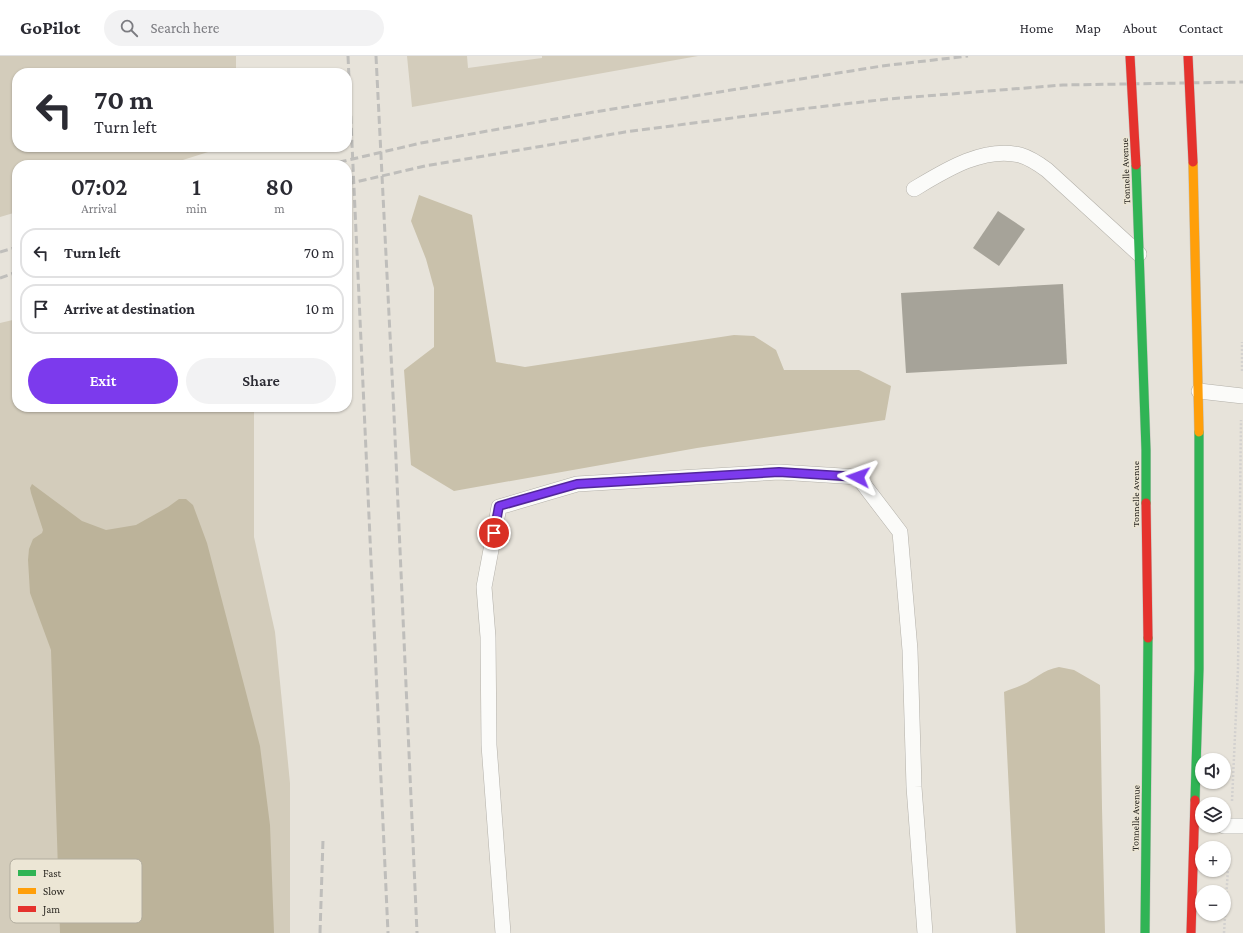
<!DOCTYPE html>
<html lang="en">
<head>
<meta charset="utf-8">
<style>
	body { margin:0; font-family:"Crimson Pro",serif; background:#f2f2f3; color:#2b2b33; height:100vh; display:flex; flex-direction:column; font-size:15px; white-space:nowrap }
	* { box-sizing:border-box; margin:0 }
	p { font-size:13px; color:#7c7c81 }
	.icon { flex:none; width:22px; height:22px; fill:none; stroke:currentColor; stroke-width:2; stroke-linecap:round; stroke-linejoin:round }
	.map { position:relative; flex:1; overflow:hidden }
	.sheet { position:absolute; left:12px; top:104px; width:340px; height:252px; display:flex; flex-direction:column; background:#fff; border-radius:16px; box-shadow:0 1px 3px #0004 }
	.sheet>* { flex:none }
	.top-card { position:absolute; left:12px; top:12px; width:340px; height:84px; border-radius:16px; box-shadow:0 1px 3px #0004; background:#fff; color:#2b2b33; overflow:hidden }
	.tools { position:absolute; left:1195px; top:697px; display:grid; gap:8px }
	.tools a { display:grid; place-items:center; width:36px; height:36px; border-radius:50%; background:#fff; box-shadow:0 1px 3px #0004; font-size:20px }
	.pin { position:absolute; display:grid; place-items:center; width:34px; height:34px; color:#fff; margin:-17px; border:2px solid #fff; border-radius:50%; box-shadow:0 1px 4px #0007 }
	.me { position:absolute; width:44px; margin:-22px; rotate:274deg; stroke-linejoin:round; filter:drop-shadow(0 0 3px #0008) }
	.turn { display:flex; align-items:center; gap:14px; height:84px; padding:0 16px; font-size:18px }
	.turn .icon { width:52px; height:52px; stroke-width:2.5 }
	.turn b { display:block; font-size:28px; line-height:34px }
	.eta { display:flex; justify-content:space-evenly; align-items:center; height:68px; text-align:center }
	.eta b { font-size:24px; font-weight:600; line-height:28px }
	.cta { display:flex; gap:8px; margin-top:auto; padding:8px 16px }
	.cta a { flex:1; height:46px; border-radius:24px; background:#7c3aed; color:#fff; font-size:16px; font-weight:600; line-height:46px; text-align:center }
	.cta a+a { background:#f2f2f3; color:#2b2b33 }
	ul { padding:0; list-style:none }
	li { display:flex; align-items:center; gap:12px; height:50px; margin:0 8px 6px; padding:0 8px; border:2px solid #e1e1e2; border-radius:16px }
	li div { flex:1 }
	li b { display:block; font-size:15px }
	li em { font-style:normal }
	header { display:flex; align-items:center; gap:24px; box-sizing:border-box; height:56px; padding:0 20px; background:#fff; border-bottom:1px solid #e1e1e2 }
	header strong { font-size:19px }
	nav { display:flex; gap:22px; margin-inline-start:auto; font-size:14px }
	.search { width:280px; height:36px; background:#f2f2f3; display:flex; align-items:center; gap:10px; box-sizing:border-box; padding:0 14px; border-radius:22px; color:#7c7c81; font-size:15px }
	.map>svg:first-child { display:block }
	.green { fill:#d3ccbb }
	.forest { fill:#c9c1ab }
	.water { fill:#bcb39a }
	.building { fill:#a6a399 }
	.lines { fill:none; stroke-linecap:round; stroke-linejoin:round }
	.lane-casing { stroke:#b3b0a9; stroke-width:16 }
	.fast-casing { stroke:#c3c1bc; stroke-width:10 }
	.slow-casing { stroke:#c3c1bc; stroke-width:10 }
	.jam-casing { stroke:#c3c1bc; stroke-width:10 }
	.path { stroke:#d3d1cf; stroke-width:2.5; stroke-dasharray:2 2; stroke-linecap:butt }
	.lane { stroke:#fbfbf9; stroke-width:15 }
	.fast { stroke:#30b455; stroke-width:9 }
	.slow { stroke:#ff9f0a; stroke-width:9 }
	.jam { stroke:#e5322d; stroke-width:9 }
	.rail { stroke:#bfbebb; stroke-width:3; stroke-dasharray:8 4; stroke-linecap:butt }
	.jam-bridge-casing { stroke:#c3c1bc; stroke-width:10; stroke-linecap:butt }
	.jam-bridge { stroke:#e5322d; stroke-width:9 }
	.route-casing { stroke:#51269a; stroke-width:10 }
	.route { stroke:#7c3aed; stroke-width:7 }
	.labels { text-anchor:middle; stroke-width:3; stroke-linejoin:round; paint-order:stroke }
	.street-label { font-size:10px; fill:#28251f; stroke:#ece6d5 }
	.key { fill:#ece6d5; stroke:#b1ac9e; stroke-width:1 }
	.key-label { font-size:11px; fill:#28251f }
</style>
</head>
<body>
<header>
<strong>GoPilot</strong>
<div class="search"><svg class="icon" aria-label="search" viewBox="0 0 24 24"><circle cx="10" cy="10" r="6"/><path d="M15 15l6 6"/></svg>Search here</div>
<nav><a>Home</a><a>Map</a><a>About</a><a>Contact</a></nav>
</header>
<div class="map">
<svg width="1243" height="877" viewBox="0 0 1243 877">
	<rect width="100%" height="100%" fill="#e7e3da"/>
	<g class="green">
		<polygon points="0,0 236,0 236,17 17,17 17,91 224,91 167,109 17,109 17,156 0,161"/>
		<polygon points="407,0 467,0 468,12 542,2 542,0 698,0 412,51"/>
		<polygon points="17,263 17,351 254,351 254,481 275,576 290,727 290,877 0,877 0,267"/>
	</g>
	<g class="forest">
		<polygon points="419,139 472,159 496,306 525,311 734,279 754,280 776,294 784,314 859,314 891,330 885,364 697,392 454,435 411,409 404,314 434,291 434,232 426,203 411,165"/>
		<path d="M1059 611 1074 614 1100 629 1102 752 1105 877H1016L1004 636C1010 633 1016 632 1022 629 1036 623 1042 614 1059 611Z"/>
	</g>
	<polygon class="water" points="32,428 82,465 106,474 136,469 168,451 179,443 186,443 193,449 207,487 260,690 270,769 274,877 60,877 51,594 30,537 28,504 29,493 33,483 42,477 43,474 31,437 30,432"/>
	<g class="building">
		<polygon points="998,155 1025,173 999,210 973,192"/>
		<polygon points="1063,228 1067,308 906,317 901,237"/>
	</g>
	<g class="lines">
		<defs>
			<g id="lane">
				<path d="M914 133C944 115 983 90 1020 99 1030 102 1039 108 1047 114L1139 198"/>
				<polyline points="1199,335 1243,340"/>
				<polyline points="1224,770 1243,770"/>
				<polyline points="503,877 489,689 488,581 484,531 499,451 577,428 779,416 858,421 900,476 910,594 914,731 925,877"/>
			</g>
			<g id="fast">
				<polyline points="1136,109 1146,394 1146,447"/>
				<polyline points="1195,744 1199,613 1199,376"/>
				<polyline points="1145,877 1148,582"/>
			</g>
			<polyline id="slow" points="1193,106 1199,376"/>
			<g id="jam">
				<polyline points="1146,447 1148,582"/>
				<polyline points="1191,877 1195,744"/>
			</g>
		</defs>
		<use href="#lane" class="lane-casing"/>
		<use href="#fast" class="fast-casing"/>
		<use href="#slow" class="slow-casing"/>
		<use href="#jam" class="jam-casing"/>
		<g class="path">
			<polyline points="1242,315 1242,286"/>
			<polyline points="1232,745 1238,613 1241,364"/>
			<polyline points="1224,877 1229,796"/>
		</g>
		<use href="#lane" class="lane"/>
		<use href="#fast" class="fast"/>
		<use href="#slow" class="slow"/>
		<use href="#jam" class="jam"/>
		<g class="rail">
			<polyline points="348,0 388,877"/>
			<polyline points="376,0 394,358 417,877"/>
			<polyline points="327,109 421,87 594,56 882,10 968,0"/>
			<polyline points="347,128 425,110 625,76 801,53 888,43 1063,29 1243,26"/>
			<polyline points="0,196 17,191"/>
			<polyline points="0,222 17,216"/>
			<polyline points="320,877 323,784"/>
		</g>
		<defs>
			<g id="jam-bridge">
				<polyline points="1130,0 1136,109"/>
				<polyline points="1188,0 1193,106"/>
			</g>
		</defs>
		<use href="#jam-bridge" class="jam-bridge-casing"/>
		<use href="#jam-bridge" class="jam-bridge"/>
	</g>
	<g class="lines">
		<defs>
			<polyline id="route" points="494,477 499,450 577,428 779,416 858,421"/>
		</defs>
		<use href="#route" class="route-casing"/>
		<use href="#route" class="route"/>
	</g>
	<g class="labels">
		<g class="street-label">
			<text transform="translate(1125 115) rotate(-92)" y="4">Tonnelle Avenue</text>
			<text transform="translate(1135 438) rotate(-90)" y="4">Tonnelle Avenue</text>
			<text transform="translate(1135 762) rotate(-89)" y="4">Tonnelle Avenue</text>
		</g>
	</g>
	<rect x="10" y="803" width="132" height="64" rx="6" class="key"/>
	<rect x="18" y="814" width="18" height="6" fill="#30b455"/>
	<rect x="18" y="832" width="18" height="6" fill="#ff9f0a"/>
	<rect x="18" y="850" width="18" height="6" fill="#e5322d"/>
	<g class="key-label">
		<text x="43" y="821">Fast</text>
		<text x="43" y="839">Slow</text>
		<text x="43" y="857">Jam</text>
	</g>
</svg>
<div class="tools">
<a><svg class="icon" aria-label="sound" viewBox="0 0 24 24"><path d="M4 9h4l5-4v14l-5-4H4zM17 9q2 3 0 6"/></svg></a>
<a><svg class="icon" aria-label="layers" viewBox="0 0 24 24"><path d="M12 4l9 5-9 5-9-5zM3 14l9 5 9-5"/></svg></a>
<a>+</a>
<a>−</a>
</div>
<div class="pin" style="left:494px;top:477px;background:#d93025"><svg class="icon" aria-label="arrive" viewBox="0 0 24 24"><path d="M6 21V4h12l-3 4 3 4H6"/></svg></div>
<svg class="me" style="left:858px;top:421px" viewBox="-20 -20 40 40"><path d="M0-17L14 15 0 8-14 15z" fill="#7c3aed" stroke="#fff" stroke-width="4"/></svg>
<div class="top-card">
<div class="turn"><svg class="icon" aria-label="left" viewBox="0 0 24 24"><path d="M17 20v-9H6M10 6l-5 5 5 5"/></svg><div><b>70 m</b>Turn left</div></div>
</div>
<section class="sheet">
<div class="eta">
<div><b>07:02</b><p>Arrival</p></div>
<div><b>1</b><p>min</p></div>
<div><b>80</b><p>m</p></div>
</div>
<ul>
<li><svg class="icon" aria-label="left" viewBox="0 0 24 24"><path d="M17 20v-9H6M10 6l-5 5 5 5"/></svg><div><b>Turn left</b></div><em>70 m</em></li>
<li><svg class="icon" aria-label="arrive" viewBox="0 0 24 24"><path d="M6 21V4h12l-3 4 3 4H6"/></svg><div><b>Arrive at destination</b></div><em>10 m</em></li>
</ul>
<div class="cta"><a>Exit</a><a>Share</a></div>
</section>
</div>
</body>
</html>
